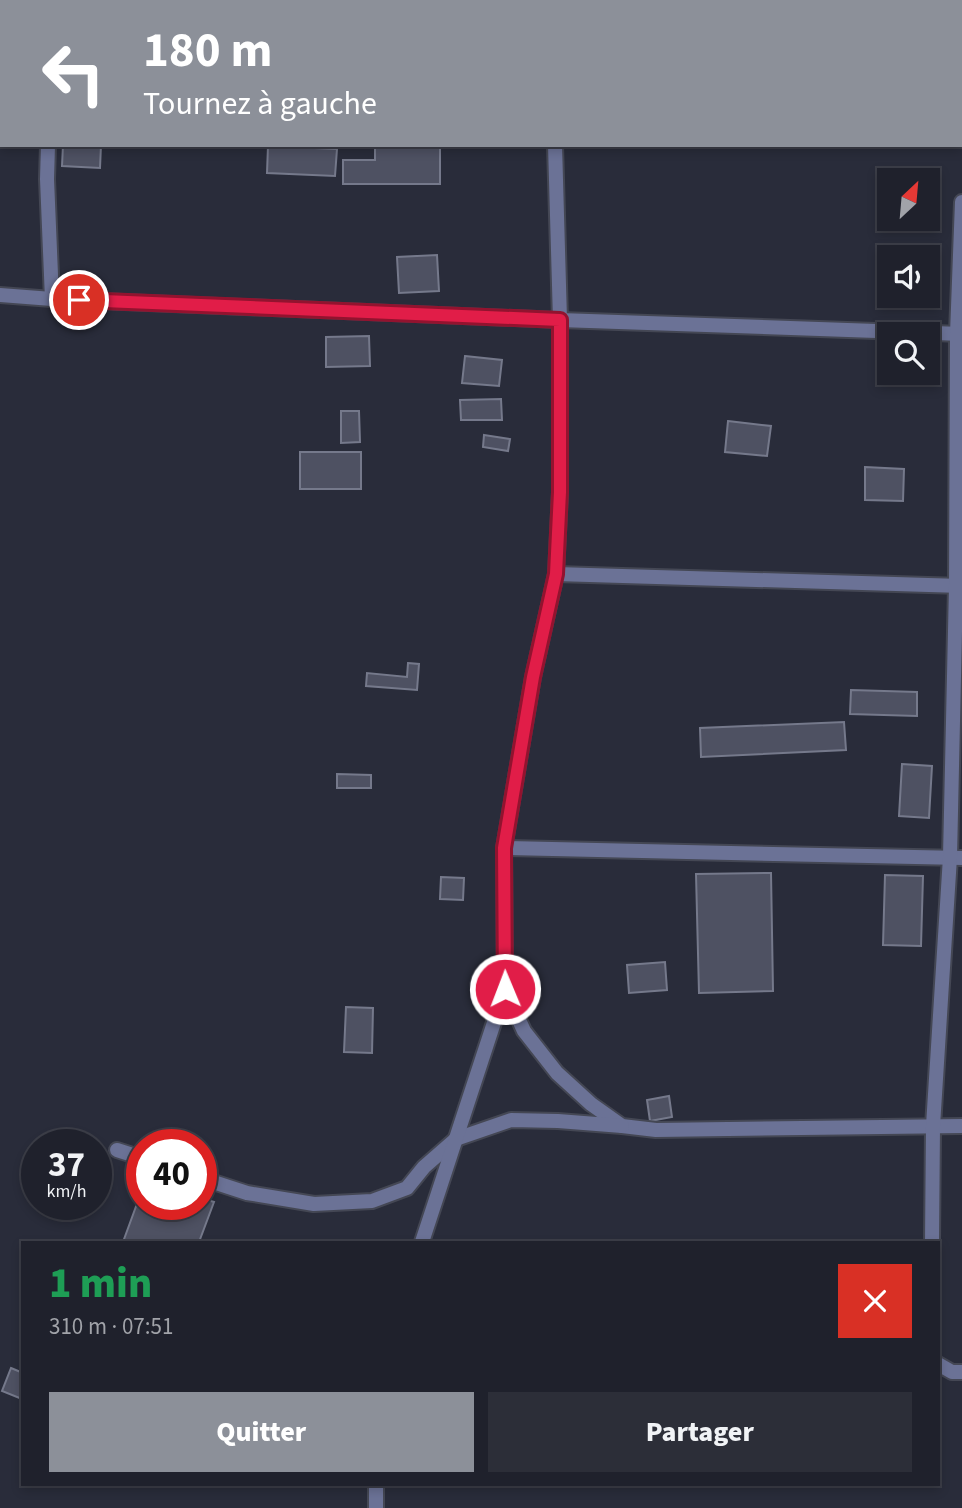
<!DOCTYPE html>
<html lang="fr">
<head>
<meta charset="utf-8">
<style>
	body { margin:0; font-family:"Source Sans 3",sans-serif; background:#2c2e38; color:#f1f3f6; height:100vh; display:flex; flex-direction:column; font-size:26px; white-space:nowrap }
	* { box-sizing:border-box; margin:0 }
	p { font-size:23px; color:#a1a3a9 }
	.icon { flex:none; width:38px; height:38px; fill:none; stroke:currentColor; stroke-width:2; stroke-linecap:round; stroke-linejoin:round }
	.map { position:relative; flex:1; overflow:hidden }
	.sheet { position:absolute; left:21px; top:1241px; width:919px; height:245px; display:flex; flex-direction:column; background:#1f212c; border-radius:0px; box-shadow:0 4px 10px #0003,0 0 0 2px #3c3e48 }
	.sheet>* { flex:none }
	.top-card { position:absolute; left:0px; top:0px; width:962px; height:147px; box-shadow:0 4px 10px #0003,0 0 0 2px #3c3e48; background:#8c9099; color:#fff; overflow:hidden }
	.needle { width:46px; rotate:26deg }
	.tools { position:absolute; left:877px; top:168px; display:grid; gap:14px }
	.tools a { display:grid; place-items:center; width:63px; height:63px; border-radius:0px; background:#1f212c; box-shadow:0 4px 10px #0003,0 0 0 2px #3c3e48; font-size:35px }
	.speed { position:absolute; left:21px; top:1129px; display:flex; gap:14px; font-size:35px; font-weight:700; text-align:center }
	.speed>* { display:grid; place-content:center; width:91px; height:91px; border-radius:50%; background:#1f212c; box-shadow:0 4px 10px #0003,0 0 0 2px #3c3e48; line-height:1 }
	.speed small { font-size:18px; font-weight:400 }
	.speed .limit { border:10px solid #d22; background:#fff; color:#111 }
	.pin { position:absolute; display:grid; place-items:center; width:60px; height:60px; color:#fff; margin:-30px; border:4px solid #fff; border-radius:50%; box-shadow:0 2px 7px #0007 }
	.me { position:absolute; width:77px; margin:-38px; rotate:359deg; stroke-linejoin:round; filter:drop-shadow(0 0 5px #0008) }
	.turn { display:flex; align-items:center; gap:24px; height:147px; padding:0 28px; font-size:32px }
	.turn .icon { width:91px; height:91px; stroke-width:2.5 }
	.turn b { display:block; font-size:49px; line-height:60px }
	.round { display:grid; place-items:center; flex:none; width:74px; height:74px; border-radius:0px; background:#2c2e38 }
	.head { display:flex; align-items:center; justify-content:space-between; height:119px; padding:0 28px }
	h1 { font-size:42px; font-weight:800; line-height:52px; color:#1e9e55 }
	.action { display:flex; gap:14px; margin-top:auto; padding:14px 28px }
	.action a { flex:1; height:80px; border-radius:0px; background:#8c9099; color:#fff; font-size:28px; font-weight:800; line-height:80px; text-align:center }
	.action a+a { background:#2c2e38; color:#f1f3f6 }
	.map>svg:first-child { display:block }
	.building { fill:#4e5162; stroke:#75798b; stroke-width:2 }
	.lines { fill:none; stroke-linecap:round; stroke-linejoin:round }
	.minor-casing { stroke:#444754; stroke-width:18 }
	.tertiary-casing { stroke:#444754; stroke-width:18 }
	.minor { stroke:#6b7296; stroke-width:14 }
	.tertiary { stroke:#6b7296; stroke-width:14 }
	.route-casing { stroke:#92132f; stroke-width:18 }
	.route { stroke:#e11d48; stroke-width:12 }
</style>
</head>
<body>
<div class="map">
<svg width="962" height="1508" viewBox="0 0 962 1508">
	<rect width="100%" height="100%" fill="#292c3a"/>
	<g class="building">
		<polygon points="0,0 19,2 2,2 2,21 0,21"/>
		<rect x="237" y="0" width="60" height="2"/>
		<rect x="312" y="0" width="62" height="2"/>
		<polygon points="63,145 101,145 100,168 62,166"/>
		<polygon points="268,146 337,149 335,176 267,173"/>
		<polygon points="375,146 440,146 440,184 343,184 343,160 375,160"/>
		<polygon points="437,255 439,291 399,293 397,257"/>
		<polygon points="369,336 370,366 326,367 326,337"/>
		<polygon points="465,356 502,360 499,386 462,383"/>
		<polygon points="501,399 502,420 461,420 460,400"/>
		<polygon points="341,411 359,411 360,442 341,443"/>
		<polygon points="728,421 771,426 767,456 725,452"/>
		<polygon points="484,435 510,439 508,451 483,447"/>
		<rect x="300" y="452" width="61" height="37"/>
		<polygon points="865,467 904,469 903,501 865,500"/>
		<polygon points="408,663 419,664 417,690 366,686 367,673 407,677"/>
		<polygon points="851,690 917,692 917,716 850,714"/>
		<polygon points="844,722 846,750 701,757 700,728"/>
		<polygon points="902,764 932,766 929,818 899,816"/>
		<polygon points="337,774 371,775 371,788 337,788"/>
		<polygon points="771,873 773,991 699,993 696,874"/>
		<polygon points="885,875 923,876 921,946 883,945"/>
		<polygon points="441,877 464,878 463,900 440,899"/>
		<polygon points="665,962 667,990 629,993 627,965"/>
		<polygon points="346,1007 373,1008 372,1053 344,1052"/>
		<polygon points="669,1096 672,1117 650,1121 647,1100"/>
		<polygon points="142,1190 142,1204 201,1204 201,1198 214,1202 199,1242 123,1242"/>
		<polygon points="11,1368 23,1373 22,1399 2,1391"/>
	</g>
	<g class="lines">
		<defs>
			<g id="minor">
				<polyline points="52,2 52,0"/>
				<polyline points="556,2 556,0"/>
				<polyline points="961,81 962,81"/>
				<polyline points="48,145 47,179 52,299"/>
				<polyline points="0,295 52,299 560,320 962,334"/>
				<polyline points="556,574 962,586"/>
				<polyline points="504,848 962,858"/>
				<polyline points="505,989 524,1031 557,1073 591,1104 622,1126 656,1130 962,1126"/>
				<polyline points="117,1150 142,1158"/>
				<polyline points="201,1178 247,1193 314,1204 372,1201 407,1188 424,1167 456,1139 511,1120 558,1121 622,1126"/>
				<polyline points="932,1242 933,1126 950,857 956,586 957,334 962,202"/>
				<polyline points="938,1364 952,1372 962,1372"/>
			</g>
			<g id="tertiary">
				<polyline points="0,44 2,44"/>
				<polyline points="422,1242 505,989 504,848 533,677 556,574 560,492 560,320 555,145"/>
				<polyline points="376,1484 376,1508"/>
			</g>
		</defs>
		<use href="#minor" class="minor-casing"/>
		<use href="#tertiary" class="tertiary-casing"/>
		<use href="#minor" class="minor"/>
		<use href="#tertiary" class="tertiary"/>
	</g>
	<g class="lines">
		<defs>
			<polyline id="route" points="79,300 560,320 560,492 556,574 533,677 504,848 505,989"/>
		</defs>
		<use href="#route" class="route-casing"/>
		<use href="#route" class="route"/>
	</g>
</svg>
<div class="tools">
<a><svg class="needle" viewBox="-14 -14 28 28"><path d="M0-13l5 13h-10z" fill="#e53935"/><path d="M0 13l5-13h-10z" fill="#a1a3a9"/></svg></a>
<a><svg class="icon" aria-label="sound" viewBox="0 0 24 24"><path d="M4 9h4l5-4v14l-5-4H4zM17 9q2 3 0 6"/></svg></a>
<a><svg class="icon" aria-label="search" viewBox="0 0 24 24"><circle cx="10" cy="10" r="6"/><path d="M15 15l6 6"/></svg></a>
</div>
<div class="speed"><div>37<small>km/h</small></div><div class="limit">40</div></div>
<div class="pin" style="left:79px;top:300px;background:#d93025"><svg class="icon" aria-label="arrive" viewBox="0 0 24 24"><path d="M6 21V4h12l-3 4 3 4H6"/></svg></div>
<svg class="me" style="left:505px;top:989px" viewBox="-20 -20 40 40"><circle r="17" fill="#e11d48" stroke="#fff" stroke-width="3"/><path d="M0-11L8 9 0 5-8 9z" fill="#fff"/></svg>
<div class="top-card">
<div class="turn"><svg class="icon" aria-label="left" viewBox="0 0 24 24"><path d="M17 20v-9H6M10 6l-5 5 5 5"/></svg><div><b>180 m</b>Tournez à gauche</div></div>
</div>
<section class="sheet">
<div class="head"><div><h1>1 min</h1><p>310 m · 07:51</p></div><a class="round" style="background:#d93025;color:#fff"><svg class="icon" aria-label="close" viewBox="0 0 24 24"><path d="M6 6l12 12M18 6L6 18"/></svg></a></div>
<div class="action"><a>Quitter</a><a>Partager</a></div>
</section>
</div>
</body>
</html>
